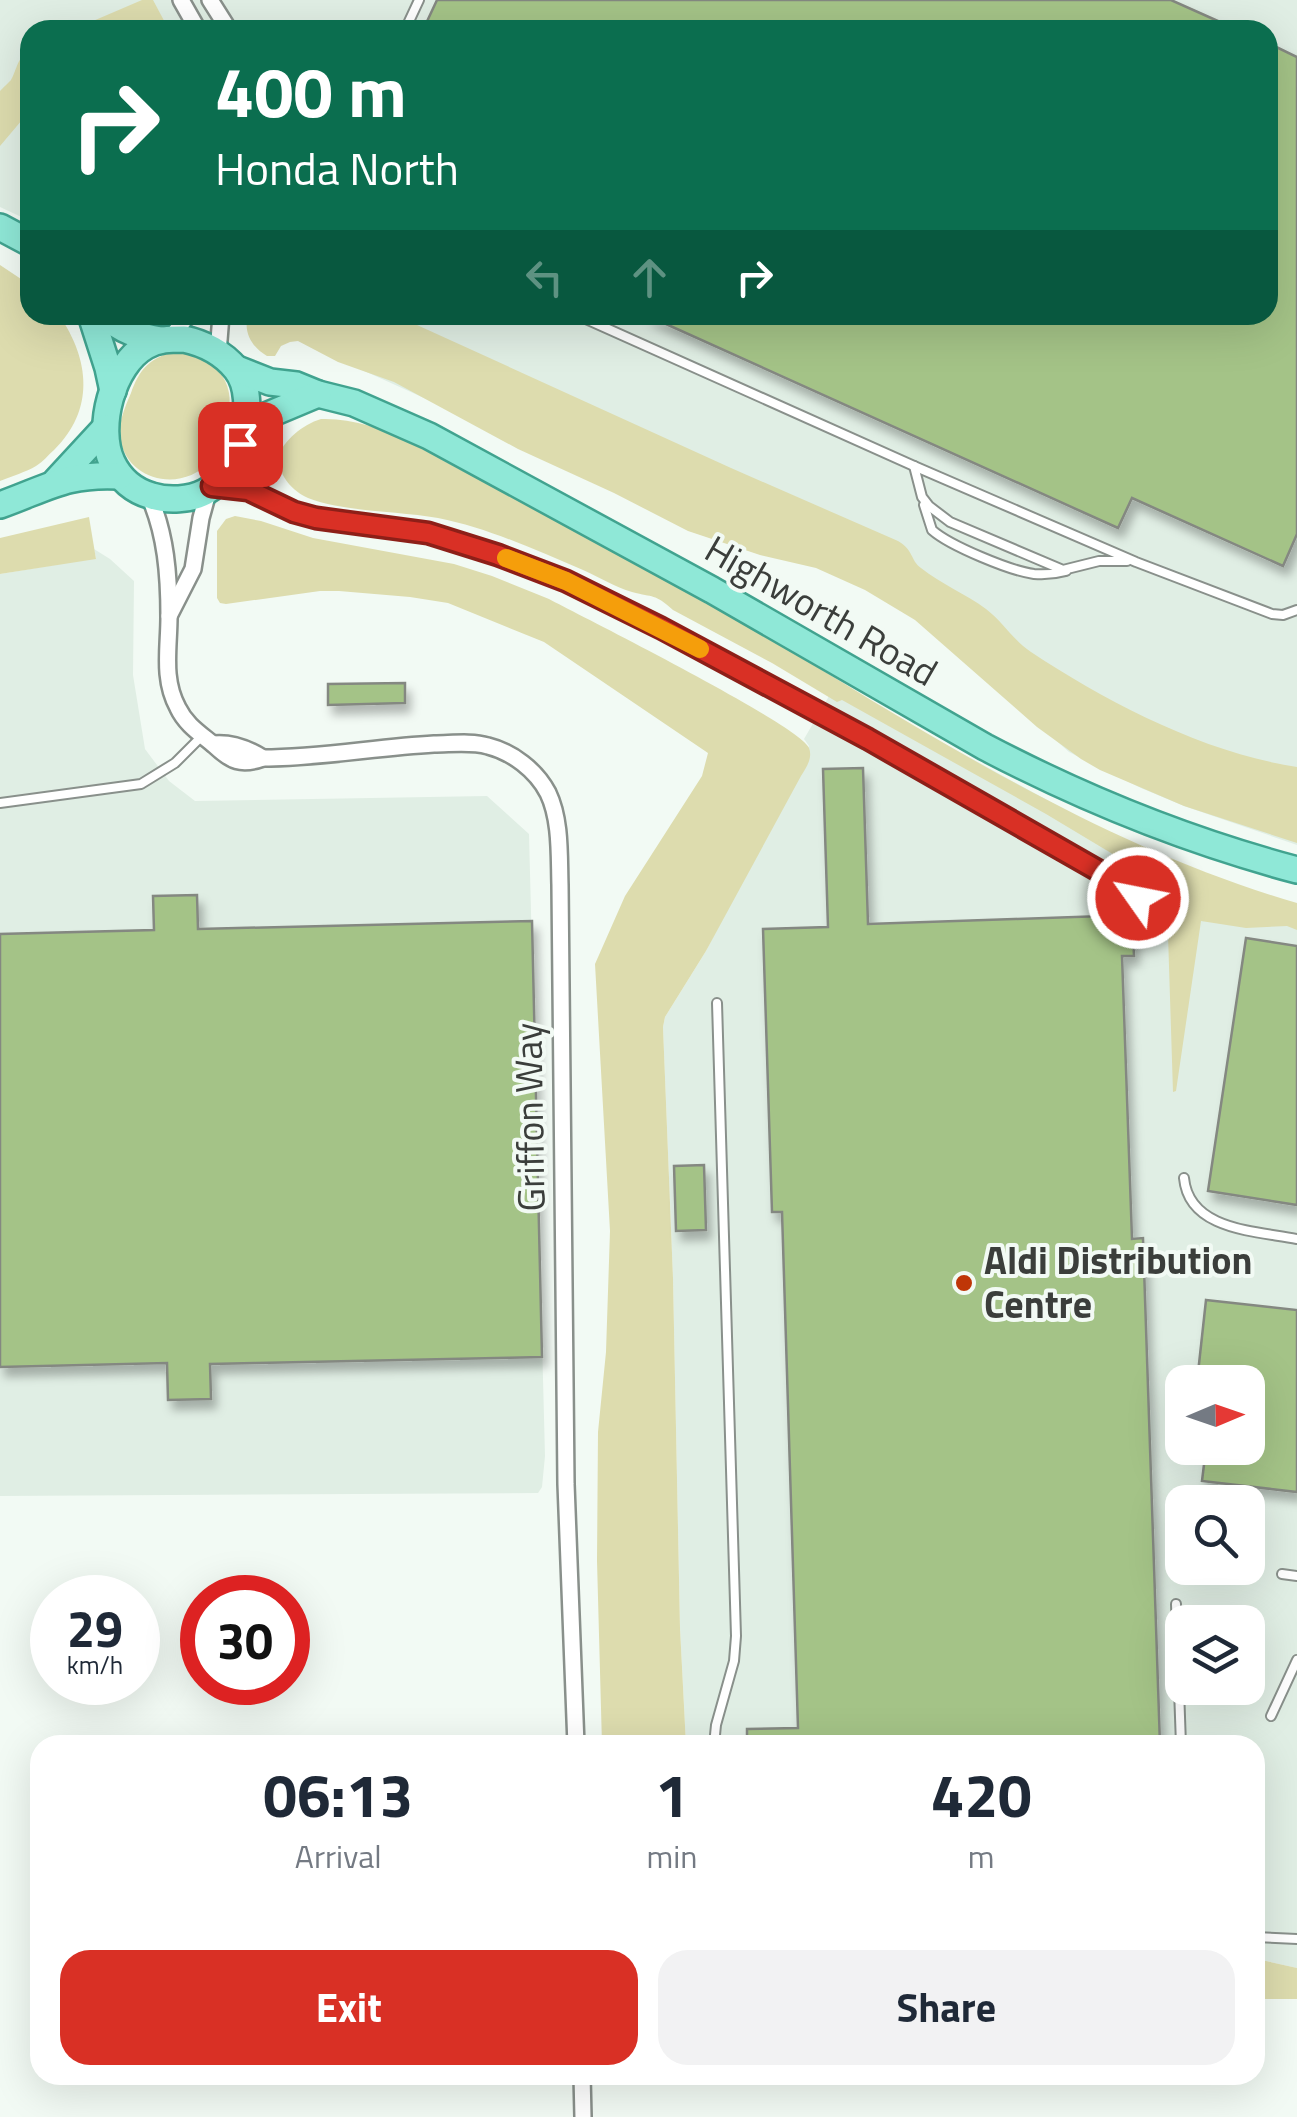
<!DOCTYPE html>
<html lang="en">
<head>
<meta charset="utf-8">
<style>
	body { margin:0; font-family:"Titillium Web",sans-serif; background:#f2f2f3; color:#1f2937; height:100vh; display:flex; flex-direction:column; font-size:38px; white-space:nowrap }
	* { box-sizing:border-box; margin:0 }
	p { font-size:32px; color:#747a83 }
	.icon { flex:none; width:55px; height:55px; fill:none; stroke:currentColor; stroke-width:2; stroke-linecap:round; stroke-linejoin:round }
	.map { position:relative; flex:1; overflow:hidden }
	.drawer { position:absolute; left:30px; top:1735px; width:1235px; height:350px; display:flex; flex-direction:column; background:#fff; border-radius:30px; box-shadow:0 10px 40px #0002 }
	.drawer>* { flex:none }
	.banner { position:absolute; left:20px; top:20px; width:1258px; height:305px; border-radius:30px; box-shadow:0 10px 40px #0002; background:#0b6e4f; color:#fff; overflow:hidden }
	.needle { width:65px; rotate:88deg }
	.fabs { position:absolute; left:1165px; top:1365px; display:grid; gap:20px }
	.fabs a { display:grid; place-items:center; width:100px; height:100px; border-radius:20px; background:#fff; box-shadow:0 10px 40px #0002; font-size:50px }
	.speed { position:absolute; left:30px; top:1575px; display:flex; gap:20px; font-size:50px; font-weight:700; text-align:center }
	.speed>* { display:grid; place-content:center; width:130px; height:130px; border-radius:50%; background:#fff; box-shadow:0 10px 40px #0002; line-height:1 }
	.speed small { font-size:25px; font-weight:400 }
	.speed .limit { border:15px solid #d22; background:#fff; color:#111 }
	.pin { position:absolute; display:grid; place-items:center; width:85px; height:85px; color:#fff; margin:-42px; border-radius:20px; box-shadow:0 5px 15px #0006 }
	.me { position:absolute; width:110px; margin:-55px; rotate:303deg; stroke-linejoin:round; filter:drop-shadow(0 0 8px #0008) }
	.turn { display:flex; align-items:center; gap:35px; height:210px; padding:0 30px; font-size:45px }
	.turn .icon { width:130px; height:130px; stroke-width:2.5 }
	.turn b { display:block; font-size:70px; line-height:85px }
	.lanes { display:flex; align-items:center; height:95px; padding:0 30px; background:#0003; justify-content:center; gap:50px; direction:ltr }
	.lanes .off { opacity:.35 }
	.eta { display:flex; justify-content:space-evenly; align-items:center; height:170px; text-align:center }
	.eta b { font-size:60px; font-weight:700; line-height:70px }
	.button { display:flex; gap:20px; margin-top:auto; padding:20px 30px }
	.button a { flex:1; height:115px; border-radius:30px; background:#d93025; color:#fff; font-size:40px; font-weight:700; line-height:115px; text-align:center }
	.button a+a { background:#f2f2f3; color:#1f2937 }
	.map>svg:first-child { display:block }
	.built { fill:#e0eee4; fill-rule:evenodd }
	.green { fill:#dddcae }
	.building { fill:#a4c387; stroke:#848881; stroke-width:2.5; filter:url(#shadow) }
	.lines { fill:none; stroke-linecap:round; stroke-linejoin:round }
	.lane-casing { stroke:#89908b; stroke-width:12 }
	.street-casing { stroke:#89908b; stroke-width:20 }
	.primary-casing { stroke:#41a38f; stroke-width:30 }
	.lane { stroke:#fff; stroke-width:8 }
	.street { stroke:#fff; stroke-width:15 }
	.primary { stroke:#8fe8d7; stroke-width:25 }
	.route-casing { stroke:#8d1f18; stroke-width:25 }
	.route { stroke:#d93025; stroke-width:18 }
	.slow { stroke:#f59e0b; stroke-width:18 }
	.poi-dot { fill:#bf3607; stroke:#f2faf4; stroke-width:4 }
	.labels { text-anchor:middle; stroke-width:8; stroke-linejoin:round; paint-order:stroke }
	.street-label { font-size:38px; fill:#3b3e3b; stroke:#f2faf4 }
	.poi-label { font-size:38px; font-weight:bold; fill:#3b3e3b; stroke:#f2faf4; text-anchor:start }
</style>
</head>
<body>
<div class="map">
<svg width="1297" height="2117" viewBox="0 0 1297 2117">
	<defs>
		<filter id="shadow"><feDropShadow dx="5" dy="9" stdDeviation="5" flood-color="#0004"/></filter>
	</defs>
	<rect width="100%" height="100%" fill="#f2faf4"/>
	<g class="built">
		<polygon points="0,0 1297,0 1297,845 1184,806 1141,788 1069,752 890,592 644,502 424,398 241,315 1268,315 1268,30 30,30 30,221 0,207"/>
		<polygon points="94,549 110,559 134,581 133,675 145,749 169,781 195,801 487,796 529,834 545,1456 542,1487 538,1493 0,1496 0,574 96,558"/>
		<path d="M836 684 1165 865 1297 912V1968L1266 1961H1255V1745H686L680 1628 673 1278 663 1027 665 1017 706 951 809 746 804 739ZM1182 1382H1248V1448H1182ZM1182 1502H1248V1568H1182ZM1182 1622H1248V1688H1182Z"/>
	</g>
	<g class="green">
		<polygon points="142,0 153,0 169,30 72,30"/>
		<path d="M30 49V137L22 120 0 146V91C1 90 10 81 11 80 18 67 16 60 30 49Z"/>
		<path d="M0 265 30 285V315H59C90 360 95 410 54 450 48 455 43 462 36 466 26 472 12 476 0 481Z"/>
		<path d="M248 315H395L731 468 898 541C914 550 910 560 921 568 941 584 966 594 986 609 1003 622 1013 640 1031 652 1108 703 1205 753 1297 767V843L1184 806 1100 770 1081 759 1037 727 915 620 865 590 816 568 760 555 688 531 614 493 518 449 394 382 338 362 298 341 290 342 281 346 275 356H267C252 347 243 333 248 315Z"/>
		<path d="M172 352C205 351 235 375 229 410 227 425 220 449 210 461 183 493 127 482 120 438 118 423 125 407 131 393 139 370 149 359 172 352Z"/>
		<path d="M321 419C381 417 430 456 481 480 572 523 661 571 747 624 922 731 1098 845 1297 903V930L1287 926 1246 928 1201 921 1176 1091 1173 1092 1167 903 1155 901 1146 887 1132 876 1136 868 1046 814 842 700 837 702 772 663 673 610C654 593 654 598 632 592 615 587 599 577 583 570 536 550 488 528 438 518 399 511 343 512 308 498 292 491 280 476 277 458 285 439 302 425 321 419Z"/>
		<path d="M235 516 261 521 313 538 454 564 492 576 549 599C585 618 801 726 809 748 813 758 806 768 801 776L706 951 665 1017 663 1027 673 1278 680 1628 686 1745H602L597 1561 598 1432 606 1352 610 1231 595 964 625 896 702 776 708 753 544 642 448 603 410 597 339 591H320L226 604 220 603 217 598V531L226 519Z"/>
		<polygon points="89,517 96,559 0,574 0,538"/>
		<polygon points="1255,1961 1266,1961 1297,1968 1297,1999 1255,1999"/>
	</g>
	<g class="building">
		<polygon points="437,0 1171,0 1238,30 423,30"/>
		<polygon points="1268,43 1297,57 1297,534 1283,566 1132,498 1118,528 646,315 1268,315"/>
		<polygon points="405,683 405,703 328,705 328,684"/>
		<polygon points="863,768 868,924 1132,915 1134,956 1122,956 1132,1239 1143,1238 1160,1745 747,1745 747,1729 798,1728 782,1212 772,1212 763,929 828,927 823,769"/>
		<polygon points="197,895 198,929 532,921 542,1357 210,1364 211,1399 168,1400 167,1363 0,1367 0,934 154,930 153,896"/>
		<polygon points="1246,938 1297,946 1297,1205 1208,1191"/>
		<polygon points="704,1165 706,1230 676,1231 674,1166"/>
		<polygon points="1206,1300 1297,1310 1297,1492 1202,1481 1206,1448 1248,1448 1248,1382 1197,1382"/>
	</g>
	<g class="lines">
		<defs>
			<g id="lane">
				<polyline points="405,30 419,0"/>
				<polyline points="577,315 914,466 1136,562 1272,614 1283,615 1297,610"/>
				<polyline points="914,466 922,497 929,506 950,522 1063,570 1099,561 1127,561"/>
				<path d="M924 505 932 530C950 546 1011 571 1034 574 1046 575 1055 574 1066 571"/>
				<polyline points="0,803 141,784 175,763 202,736"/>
				<path d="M1184 1178C1189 1231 1257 1231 1297 1239"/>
				<polyline points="1282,1574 1297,1576"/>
				<polyline points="1176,1604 1181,1745"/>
				<polyline points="1271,1716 1297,1660"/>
				<polyline points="714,1745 716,1725 734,1661 736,1636 717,1003"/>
				<polyline points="1255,1937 1297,1939"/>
			</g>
			<g id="street">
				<polyline points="181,0 198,30"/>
				<polyline points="210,0 229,30"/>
				<polyline points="170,339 188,315"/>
				<polyline points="218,353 221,315"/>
				<polyline points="237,451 251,479 262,495"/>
				<polyline points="213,486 248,490 294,511 316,518 428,533 498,555 566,581 661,628 868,739 1099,871 1131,892 1143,903"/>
				<path d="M149 496C166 534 169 575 169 617 169 648 162 679 178 708 186 725 201 734 215 746 231 761 241 766 263 758 320 758 377 747 434 744 451 744 471 741 488 746 512 752 536 770 548 793 561 820 559 855 560 885L566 1484 576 1745"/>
				<polyline points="169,616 193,569 201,518 209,489"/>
				<path d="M213 744C231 742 247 748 263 758"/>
				<polyline points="582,2075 583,2117"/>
			</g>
			<g id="primary">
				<polyline points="0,227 30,243"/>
				<polyline points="91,315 108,368 113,391"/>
				<path d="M104 315C122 331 138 336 161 340"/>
				<path d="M184 339C203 343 223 353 236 369 261 400 239 474 205 492 190 500 168 501 152 496 134 491 120 479 112 462 96 428 112 365 146 346 158 339 170 339 184 339Z"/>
				<path d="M237 369 270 382 296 385 318 394 354 403 429 436 712 590 985 747C1084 799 1188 841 1297 870"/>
				<polyline points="242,434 268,415 318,394"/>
				<polyline points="56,481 105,428"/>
				<path d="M0 505C48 488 66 473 120 476"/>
			</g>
		</defs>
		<use href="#lane" class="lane-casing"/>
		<use href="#street" class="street-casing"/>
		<use href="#primary" class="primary-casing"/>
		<use href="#lane" class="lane"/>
		<use href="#street" class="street"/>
		<use href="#primary" class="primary"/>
	</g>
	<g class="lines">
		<defs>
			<polyline id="route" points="240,444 230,465 212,486 248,490 294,512 316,518 428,533 498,555 566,581 661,628 868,739 1099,871 1138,898"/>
		</defs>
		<use href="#route" class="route-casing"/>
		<use href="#route" class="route"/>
		<polyline class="slow" points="506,558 566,581 700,649"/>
	</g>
	<circle class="poi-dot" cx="964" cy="1283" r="10"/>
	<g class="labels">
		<g class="street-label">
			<text transform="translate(821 611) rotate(30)" y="13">Highworth Road</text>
			<text transform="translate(530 1117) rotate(-91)" y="13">Griffon Way</text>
		</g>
		<g class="poi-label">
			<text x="984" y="1274">Aldi Distribution<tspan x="984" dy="44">Centre</tspan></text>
		</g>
	</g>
</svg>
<div class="fabs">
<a><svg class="needle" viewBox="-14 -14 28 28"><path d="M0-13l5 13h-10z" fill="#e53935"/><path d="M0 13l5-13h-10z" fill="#747a83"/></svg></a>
<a><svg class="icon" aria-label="search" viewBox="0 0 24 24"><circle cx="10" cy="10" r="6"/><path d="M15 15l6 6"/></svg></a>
<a><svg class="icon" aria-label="layers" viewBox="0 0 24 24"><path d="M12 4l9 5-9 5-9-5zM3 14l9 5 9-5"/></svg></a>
</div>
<div class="speed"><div>29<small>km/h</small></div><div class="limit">30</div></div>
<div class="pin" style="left:240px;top:444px;background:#d93025"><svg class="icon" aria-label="arrive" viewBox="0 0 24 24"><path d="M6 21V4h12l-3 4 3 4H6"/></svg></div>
<svg class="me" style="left:1138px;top:898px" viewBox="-20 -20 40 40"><circle r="17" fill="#d93025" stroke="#fff" stroke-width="3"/><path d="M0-11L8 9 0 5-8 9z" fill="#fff"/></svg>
<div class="banner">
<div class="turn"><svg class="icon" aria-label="right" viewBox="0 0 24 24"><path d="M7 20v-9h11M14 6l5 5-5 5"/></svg><div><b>400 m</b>Honda North</div></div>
<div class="lanes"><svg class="icon off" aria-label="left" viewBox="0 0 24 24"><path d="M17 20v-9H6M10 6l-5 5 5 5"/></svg><svg class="icon off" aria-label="ahead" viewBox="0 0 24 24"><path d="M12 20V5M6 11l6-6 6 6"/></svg><svg class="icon" aria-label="right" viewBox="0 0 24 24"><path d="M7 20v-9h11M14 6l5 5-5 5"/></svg></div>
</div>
<section class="drawer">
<div class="eta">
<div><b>06:13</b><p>Arrival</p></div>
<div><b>1</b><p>min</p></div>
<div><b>420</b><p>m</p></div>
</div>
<div class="button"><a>Exit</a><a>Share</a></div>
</section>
</div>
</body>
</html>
